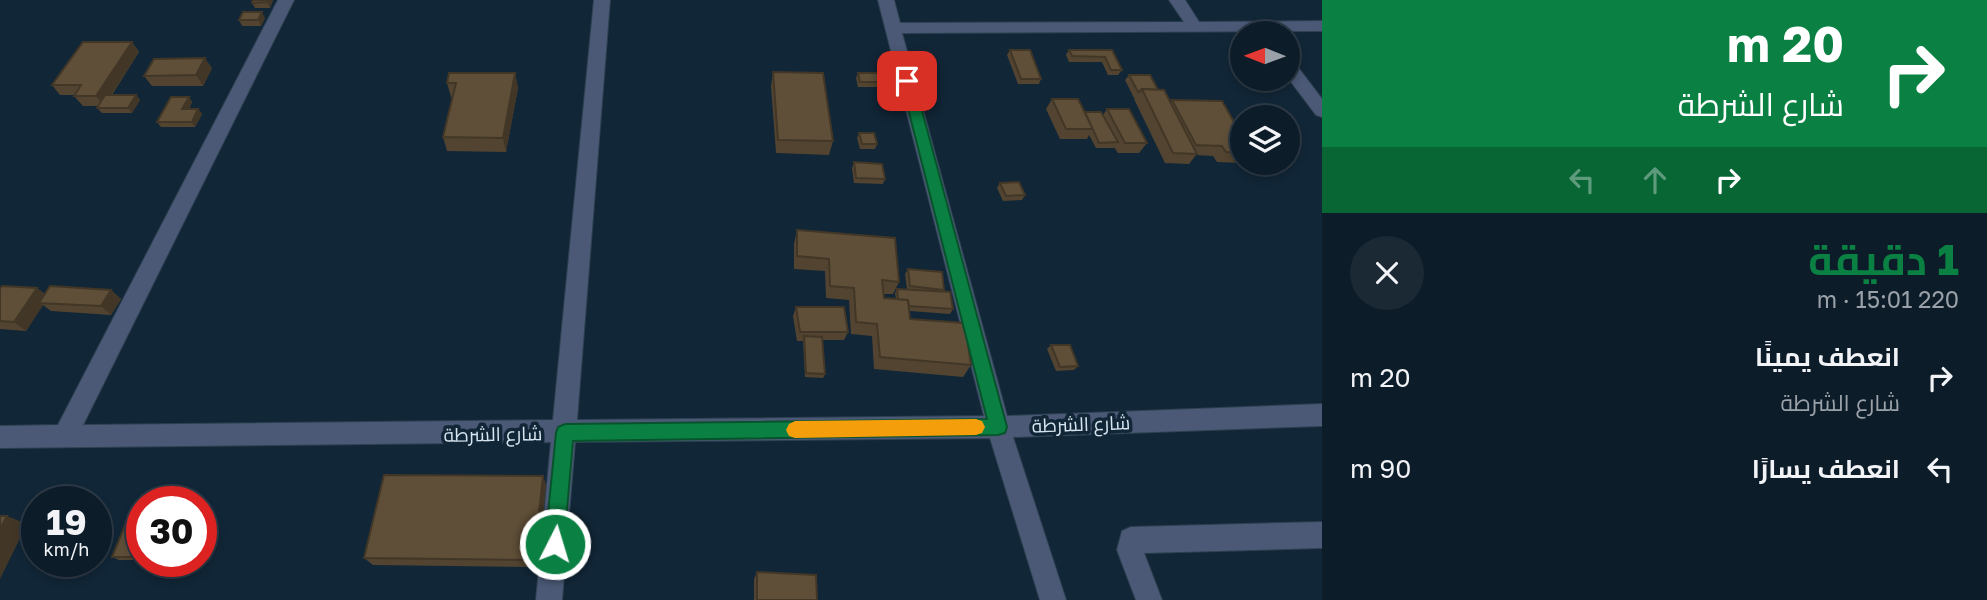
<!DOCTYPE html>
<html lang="ar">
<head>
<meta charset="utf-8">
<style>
	body { margin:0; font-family:"Golos Text",Cairo,sans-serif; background:#1b2935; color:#f1f3f6; direction:rtl; height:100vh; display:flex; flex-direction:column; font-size:26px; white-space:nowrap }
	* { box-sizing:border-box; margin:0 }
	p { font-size:23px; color:#9aa1a8 }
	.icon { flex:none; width:38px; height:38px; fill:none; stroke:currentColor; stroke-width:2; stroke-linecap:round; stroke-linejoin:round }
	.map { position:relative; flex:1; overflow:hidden; direction:ltr }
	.side { display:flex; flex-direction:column; background:#0d1c29; width:665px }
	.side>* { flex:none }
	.hud { background:#0b8043; color:#fff; overflow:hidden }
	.needle { width:46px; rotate:271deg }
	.fabs { position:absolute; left:1230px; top:21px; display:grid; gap:14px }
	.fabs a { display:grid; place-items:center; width:70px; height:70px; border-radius:50%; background:#0d1c29; box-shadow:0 4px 10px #0003,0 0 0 2px #2d3a46; font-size:35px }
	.speed { position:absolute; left:21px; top:486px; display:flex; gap:14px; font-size:35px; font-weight:700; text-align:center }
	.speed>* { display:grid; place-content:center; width:91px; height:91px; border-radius:50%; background:#0d1c29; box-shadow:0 4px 10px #0003,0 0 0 2px #2d3a46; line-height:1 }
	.speed small { font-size:18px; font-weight:400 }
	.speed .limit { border:10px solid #d22; background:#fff; color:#111 }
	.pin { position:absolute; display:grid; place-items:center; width:60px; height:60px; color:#fff; margin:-30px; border-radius:14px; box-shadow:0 4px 10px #0006 }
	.me { position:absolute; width:77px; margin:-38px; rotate:5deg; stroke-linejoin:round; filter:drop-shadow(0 0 5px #0008) }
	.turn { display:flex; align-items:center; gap:24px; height:147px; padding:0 28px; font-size:32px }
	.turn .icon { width:91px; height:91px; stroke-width:2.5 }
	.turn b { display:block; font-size:49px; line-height:60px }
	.lanes { display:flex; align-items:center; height:66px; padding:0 28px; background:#0003; justify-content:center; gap:35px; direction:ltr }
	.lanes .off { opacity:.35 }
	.round { display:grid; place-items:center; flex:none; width:74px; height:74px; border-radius:37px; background:#1b2935 }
	.headline { display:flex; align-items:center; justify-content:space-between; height:119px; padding:0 28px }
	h1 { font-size:42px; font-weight:700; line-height:52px; color:#0b8043 }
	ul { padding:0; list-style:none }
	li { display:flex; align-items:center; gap:21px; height:91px; padding:0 28px }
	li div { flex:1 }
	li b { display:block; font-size:26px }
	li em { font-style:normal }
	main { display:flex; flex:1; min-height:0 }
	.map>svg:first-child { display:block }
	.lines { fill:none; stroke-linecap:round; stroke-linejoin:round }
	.minor-casing { stroke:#2d4151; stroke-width:2 }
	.minor { fill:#4b5976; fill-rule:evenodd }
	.wall { fill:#524430 }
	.shaded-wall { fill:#423727 }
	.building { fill:#5f4f38; stroke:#423727; stroke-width:2 }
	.route { fill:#0b8043; stroke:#07532c; stroke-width:2 }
	.slow { fill:#f59e0b }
	.labels { text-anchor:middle; stroke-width:7; stroke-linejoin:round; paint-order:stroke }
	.street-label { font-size:19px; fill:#d6e4ef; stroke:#112637 }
</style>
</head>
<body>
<main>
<section class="side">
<div class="hud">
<div class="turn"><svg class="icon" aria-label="right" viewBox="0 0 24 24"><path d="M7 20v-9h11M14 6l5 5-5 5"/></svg><div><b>20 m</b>شارع الشرطة</div></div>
<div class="lanes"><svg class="icon off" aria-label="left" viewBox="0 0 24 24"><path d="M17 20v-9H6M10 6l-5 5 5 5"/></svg><svg class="icon off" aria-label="ahead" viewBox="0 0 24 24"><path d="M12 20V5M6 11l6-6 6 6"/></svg><svg class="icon" aria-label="right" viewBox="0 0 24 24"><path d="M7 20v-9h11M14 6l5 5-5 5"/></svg></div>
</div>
<div class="headline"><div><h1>1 دقيقة</h1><p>220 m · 15:01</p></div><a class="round"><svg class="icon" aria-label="close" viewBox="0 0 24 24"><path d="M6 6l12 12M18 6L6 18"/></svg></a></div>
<ul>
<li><svg class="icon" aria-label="right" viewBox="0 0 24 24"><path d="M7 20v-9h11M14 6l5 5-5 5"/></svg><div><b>انعطف يمينًا</b><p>شارع الشرطة</p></div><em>20 m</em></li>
<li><svg class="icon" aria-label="left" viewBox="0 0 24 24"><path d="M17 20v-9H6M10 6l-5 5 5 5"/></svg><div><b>انعطف يسارًا</b></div><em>90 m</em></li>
</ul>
</section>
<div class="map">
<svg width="1322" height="600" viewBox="0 0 1322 600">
	<rect width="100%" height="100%" fill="#112637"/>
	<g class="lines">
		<defs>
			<g id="minor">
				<polygon points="278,0 294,0 83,425 553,420 594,0 610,0 577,420 984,416 878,0 894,0 900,23 1184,22 1169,0 1185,0 1199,22 1322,21 1322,31 902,33 1007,416 1322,404 1322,426 1013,437 1066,600 1040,600 990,438 575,442 562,600 536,600 551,442 0,448 0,426 58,425"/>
				<polygon points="1288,61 1294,62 1322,99 1322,117 1316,115 1288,78"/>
				<polygon points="1322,522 1322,548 1144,553 1162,600 1136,600 1117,550 1122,531 1131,527"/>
			</g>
		</defs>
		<use href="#minor" class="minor-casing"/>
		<use href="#minor" class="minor"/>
	</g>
	<g class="wall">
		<polygon points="273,0 270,8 255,8 252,3"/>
		<polygon points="265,18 261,26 242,26 239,20"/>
		<polygon points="132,42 139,52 112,95 136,95 140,100 132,113 102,113 97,108 98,106 83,106 74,96 74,95 60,95 52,85"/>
		<polygon points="1010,50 1041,79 1039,84 1018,84 1007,55"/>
		<polygon points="1069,50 1112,50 1122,70 1118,75 1108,75 1102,62 1069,62 1066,55"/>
		<polygon points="212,68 203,86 152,86 144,76"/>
		<polygon points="773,72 833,141 829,155 776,153 771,86"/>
		<polygon points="515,73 518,88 506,152 447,151 443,137 453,97 451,97 447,83"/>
		<polygon points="858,73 882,82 880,87 858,87 856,78"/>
		<polygon points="1129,75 1158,90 1171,102 1172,100 1242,136 1243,163 1217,162 1213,156 1196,155 1189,164 1165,163 1134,99 1135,98 1134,98 1125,80"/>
		<polygon points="189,97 192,102 189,109 198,109 202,114 195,127 161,127 157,122"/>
		<polygon points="1052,99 1085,112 1103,115 1107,109 1147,143 1139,153 1118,153 1114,147 1114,148 1096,148 1089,135 1087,139 1060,139 1046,109"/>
		<polygon points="859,133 877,144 875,149 860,149 857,138"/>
		<polygon points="854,162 885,179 883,184 854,183 852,168"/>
		<polygon points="1000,183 1025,195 1022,200 1003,201 997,188"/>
		<polygon points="797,230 899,282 893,294 883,294 884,298 896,299 895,293 897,289 907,289 905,274 908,269 944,290 943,292 953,309 950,314 910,311 910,319 971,365 963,377 874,369 872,336 851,334 849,300 826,298 825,271 794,269 794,244"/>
		<polygon points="37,288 45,294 111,290 121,299 111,315 51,311 43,305 26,331 0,329 0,289"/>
		<polygon points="796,307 848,332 844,340 822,340 825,374 823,378 805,377 803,341 797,341 793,316"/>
		<polygon points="1051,345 1078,366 1074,370 1056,371 1047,349"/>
		<polygon points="543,476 546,485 538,567 373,565 364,558"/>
		<polygon points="142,508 142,560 119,560 112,557"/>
		<polygon points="757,572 817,600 754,600 754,579"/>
	</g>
	<g class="shaded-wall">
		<polygon points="268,0 273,0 270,8 267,2"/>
		<polygon points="262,12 265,18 261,26 258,20"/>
		<polygon points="132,42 139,52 104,106 96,96"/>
		<polygon points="205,58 212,68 203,86 196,75"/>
		<polygon points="515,73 518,88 506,152 503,138"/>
		<polygon points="136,95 140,100 132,113 128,108"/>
		<polygon points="189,97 192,102 186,114 182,109"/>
		<polygon points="198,109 202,114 195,127 192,122"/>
		<polygon points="37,288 48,297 39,303 43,305 26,331 14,322"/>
		<polygon points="111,290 121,299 111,315 101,306"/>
		<polygon points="543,476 546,485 538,567 534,560"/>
		<polygon points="7,516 27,524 0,579 0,529"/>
		<polygon points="142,548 142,559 138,557"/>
	</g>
	<g class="building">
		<polygon points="253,0 268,0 267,2 252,3"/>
		<polygon points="243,12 262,12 258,20 239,20"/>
		<polygon points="83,42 132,42 96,96 74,96 81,85 52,85"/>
		<polygon points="1010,50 1030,50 1041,79 1021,79"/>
		<polygon points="1069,50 1112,50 1122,70 1111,70 1105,57 1072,56"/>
		<polygon points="205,58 196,75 144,76 154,59"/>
		<polygon points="773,72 823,73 833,141 778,140"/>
		<polygon points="449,73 515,73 503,138 443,137 456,83 447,83"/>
		<polygon points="858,73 879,73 882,82 860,82"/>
		<polygon points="1129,75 1150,75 1158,90 1142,89 1139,92 1138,92"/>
		<polygon points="1142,89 1164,90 1197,154 1173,153"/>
		<polygon points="105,95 136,95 128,108 97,108"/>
		<polygon points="171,97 189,97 182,109 198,109 192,122 157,122"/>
		<polygon points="1052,99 1078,99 1093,129 1066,129"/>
		<polygon points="1172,100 1222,101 1242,136 1242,153 1226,152 1222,146 1196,145"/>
		<polygon points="1107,109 1129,109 1147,143 1125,143"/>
		<polygon points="1085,112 1101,112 1118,142 1099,143"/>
		<polygon points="859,133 874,133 877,144 862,144"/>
		<polygon points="854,162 882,164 885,179 856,178"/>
		<polygon points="1019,182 1025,195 1006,196 1000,183"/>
		<polygon points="797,230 895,238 899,282 882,280 884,298 908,300 910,319 965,323 971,365 880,357 877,324 856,322 854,288 830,286 829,259 797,256"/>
		<polygon points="908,269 942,272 944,290 910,286"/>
		<polygon points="2,286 37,288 14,322 0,321 0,289"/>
		<polygon points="50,286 111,290 101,306 39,303"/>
		<polygon points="897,289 950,292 953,309 909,306 908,300 898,299"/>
		<polygon points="796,307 844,307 848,332 800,332"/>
		<polygon points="804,336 822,337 825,374 806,373"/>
		<polygon points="1051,345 1070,345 1078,366 1060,367"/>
		<polygon points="384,475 543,476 534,560 364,558"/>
		<polygon points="132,508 142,508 142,548 138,557 112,557"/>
		<polygon points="0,516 7,516 0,529"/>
		<polygon points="757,572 816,575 817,600 757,600"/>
	</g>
	<polygon class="route" points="907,77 914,81 1007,427 1005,433 998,435 573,441 564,544 562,551 555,554 548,551 545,544 556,433 558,427 565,424 987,419 901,81"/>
	<polygon class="slow" points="976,419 982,421 985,427 982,433 976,435 795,438 789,436 786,430 789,424 795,421"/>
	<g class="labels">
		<g class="street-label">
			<text transform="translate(1081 424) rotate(-2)" y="7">شارع الشرطة</text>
			<text transform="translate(493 434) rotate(-1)" y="7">شارع الشرطة</text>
		</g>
	</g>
</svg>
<div class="fabs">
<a><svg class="needle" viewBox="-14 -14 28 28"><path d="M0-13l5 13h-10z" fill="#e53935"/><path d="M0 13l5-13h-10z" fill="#9aa1a8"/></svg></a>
<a><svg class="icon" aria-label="layers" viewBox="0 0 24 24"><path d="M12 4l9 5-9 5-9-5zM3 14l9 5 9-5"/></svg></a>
</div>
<div class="speed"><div>19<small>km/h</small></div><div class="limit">30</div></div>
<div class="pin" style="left:907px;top:81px;background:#d93025"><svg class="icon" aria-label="arrive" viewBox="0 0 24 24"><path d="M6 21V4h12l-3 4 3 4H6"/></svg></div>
<svg class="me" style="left:555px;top:544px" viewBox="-20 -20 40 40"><circle r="17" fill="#0b8043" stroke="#fff" stroke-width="3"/><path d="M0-11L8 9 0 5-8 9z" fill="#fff"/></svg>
</div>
</main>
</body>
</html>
